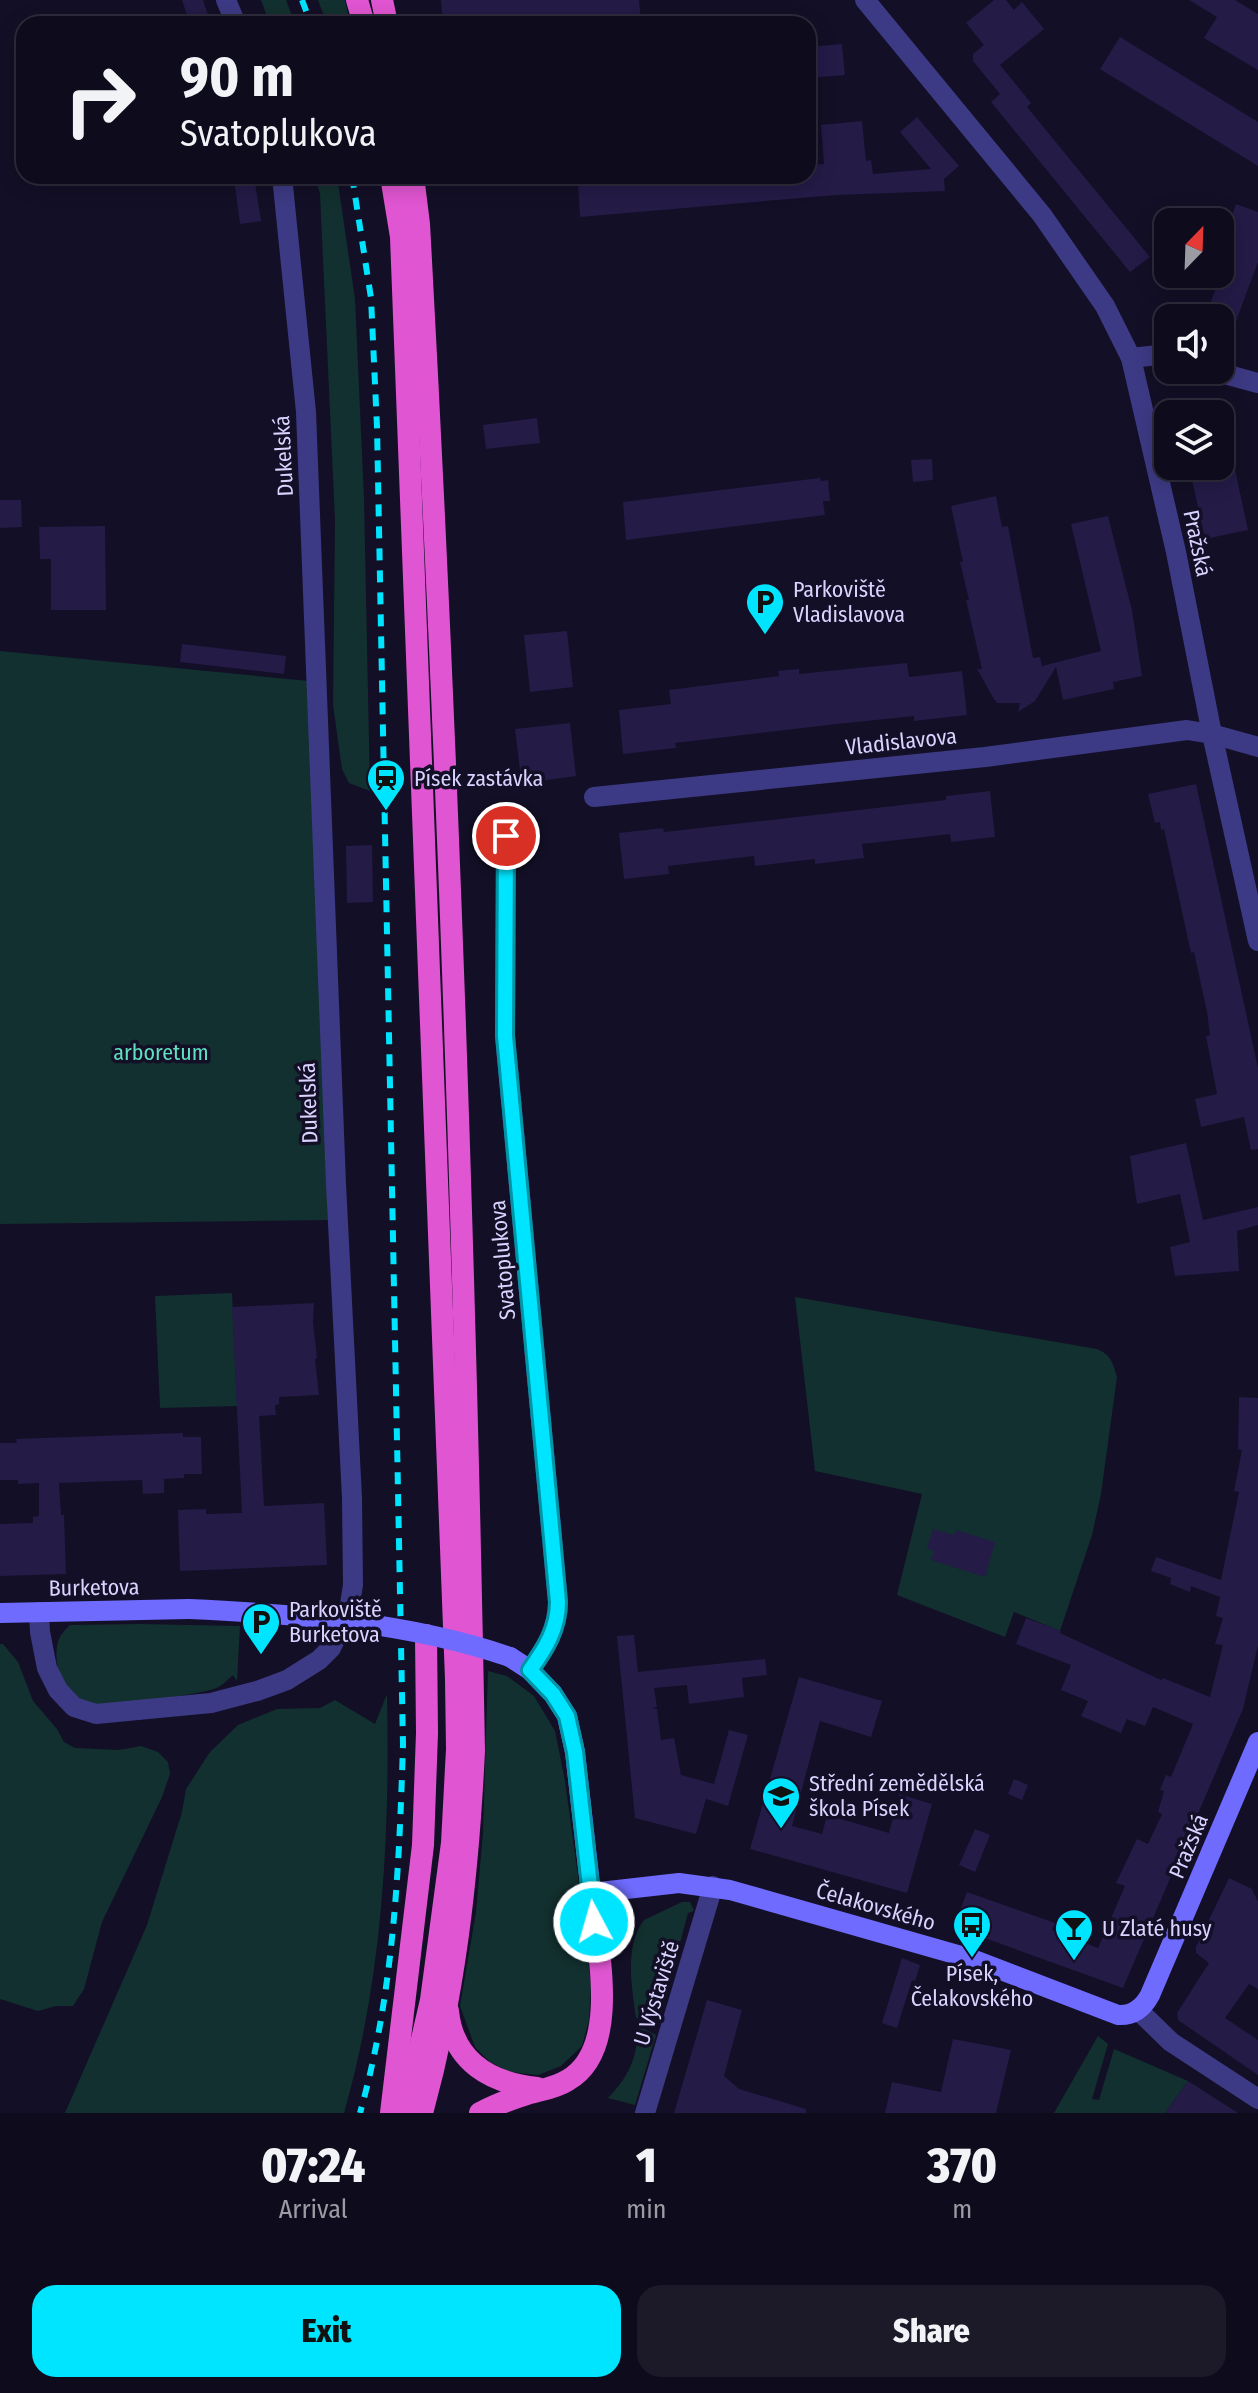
<!DOCTYPE html>
<html lang="en">
<head>
<meta charset="utf-8">
<style>
	body { margin:0; font-family:"Fira Sans Condensed",sans-serif; background:#1c1929; color:#f1f3f6; height:100vh; display:flex; flex-direction:column; font-size:30px; white-space:nowrap }
	* { box-sizing:border-box; margin:0 }
	p { font-size:26px; color:#9b9ba3 }
	.icon { flex:none; width:44px; height:44px; fill:none; stroke:currentColor; stroke-width:2; stroke-linecap:round; stroke-linejoin:round }
	.map { position:relative; height:2113px; overflow:hidden }
	.details { display:flex; flex-direction:column; background:#0e0b1c; flex:1 }
	.details>* { flex:none }
	.guide { position:absolute; left:16px; top:16px; width:800px; height:168px; border-radius:24px; box-shadow:0 4px 20px #0003,0 0 0 2px #2e2b3b; background:#0e0b1c; color:#f1f3f6; overflow:hidden }
	.needle { width:52px; rotate:23deg }
	.fabs { position:absolute; left:1154px; top:208px; display:grid; gap:16px }
	.fabs a { display:grid; place-items:center; width:80px; height:80px; border-radius:16px; background:#0e0b1c; box-shadow:0 4px 20px #0003,0 0 0 2px #2e2b3b; font-size:40px }
	.pin { position:absolute; display:grid; place-items:center; width:68px; height:68px; color:#fff; margin:-34px; border:4px solid #fff; border-radius:50%; box-shadow:0 2px 8px #0007 }
	.me { position:absolute; width:88px; margin:-44px; rotate:354deg; stroke-linejoin:round; filter:drop-shadow(0 0 6px #0008) }
	.turn { display:flex; align-items:center; gap:28px; height:168px; padding:0 32px; font-size:36px }
	.turn .icon { width:104px; height:104px; stroke-width:2.5 }
	.turn b { display:block; font-size:56px; line-height:68px }
	.eta { display:flex; justify-content:space-evenly; align-items:center; height:136px; text-align:center }
	.eta b { font-size:48px; font-weight:800; line-height:56px }
	.cta { display:flex; gap:16px; margin-top:auto; padding:16px 32px }
	.cta a { flex:1; height:92px; border-radius:24px; background:#00e5ff; color:#111; font-size:32px; font-weight:800; line-height:92px; text-align:center }
	.cta a+a { background:#1c1929; color:#f1f3f6 }
	.map>svg:first-child { display:block }
	.green { fill:#12302f }
	.building { fill:#241b47 }
	.lines { fill:none; stroke-linecap:round; stroke-linejoin:round }
	.minor { stroke:#3d3a85; stroke-width:20 }
	.tertiary { stroke:#3d3a85; stroke-width:20 }
	.secondary { stroke:#6f6bff; stroke-width:20 }
	.trunk { stroke:#e055d1; stroke-width:22 }
	.rail { stroke:#00e5ff; stroke-width:6; stroke-dasharray:12 10; stroke-linecap:butt }
	.secondary-bridge { stroke:#6f6bff; stroke-width:20 }
	.route-casing { stroke:#0095a6; stroke-width:20 }
	.route { stroke:#00e5ff; stroke-width:14 }
	.labels { text-anchor:middle; stroke-width:7; stroke-linejoin:round; paint-order:stroke }
	.street-label { font-size:22px; fill:#d9d4ff; stroke:#130f26 }
	.poi-label { font-size:22px; fill:#d9d4ff; stroke:#130f26; text-anchor:start }
	.park-label { font-size:22px; fill:#5fe0c0; stroke:#130f26 }
</style>
</head>
<body>
<div class="map">
<svg width="1258" height="2113" viewBox="0 0 1258 2113">
	<rect width="100%" height="100%" fill="#130f26"/>
	<g class="green">
		<polygon points="261,0 286,0 295,24 270,24"/>
		<polygon points="318,0 345,0 350,24 327,24"/>
		<polygon points="315,176 337,176 355,299 364,498 370,791 349,783 342,769 333,705 335,520 320,194"/>
		<polygon points="0,651 309,681 328,1220 0,1224"/>
		<polygon points="232,1293 237,1406 160,1408 155,1296"/>
		<path d="M795 1297 1097 1349C1111 1355 1113 1363 1117 1377L1101 1494 1092 1535 1060 1631 1014 1612 1005 1637 897 1595 922 1494 815 1471Z"/>
		<path d="M140 1624 240 1626 237 1681 233 1675C227 1680 221 1687 214 1689 191 1695 111 1708 91 1704 65 1698 50 1663 59 1639 61 1634 66 1629 70 1625Z"/>
		<polygon points="0,1644 3,1644 18,1662 33,1701 57,1729 64,1742 75,1748 119,1750 141,1746 158,1752 168,1762 170,1774 162,1797 102,1922 84,1989 73,2006 56,2006 38,2011 0,1999"/>
		<polygon points="488,1671 507,1676 534,1696 555,1731 565,1781 578,1876 591,1984 589,2020 582,2046 561,2066 538,2075 510,2072 490,2062 475,2047 460,2006 476,1912 483,1833"/>
		<path d="M387 1694C390 1835 383 1977 344 2113H65L147 1925 182 1812 186 1789 210 1752 238 1725 277 1709 320 1708 335 1700 375 1724Z"/>
		<path d="M682 1902H690L694 1911 688 1913 658 2025 636 2018C632 1988 624 1945 644 1920Z"/>
		<path d="M637 2025 656 2035 635 2105 608 2098C629 2077 639 2055 637 2025Z"/>
		<polygon points="1098,2036 1108,2044 1092,2099 1099,2100 1114,2049 1188,2081 1165,2113 1054,2113"/>
	</g>
	<g class="building">
		<polygon points="182,0 203,0 211,24 190,24"/>
		<polygon points="441,0 639,0 641,22 443,24"/>
		<polygon points="994,0 1006,0 1014,10 1022,2 1044,29 1000,65 1031,103 1027,107 1150,257 1130,272 991,102 1000,94 973,61 973,54 984,45 966,23"/>
		<polygon points="1189,0 1235,0 1258,14 1258,70 1204,38 1217,17"/>
		<polygon points="1120,37 1258,122 1258,166 1100,69"/>
		<polygon points="842,44 845,75 808,78 808,47"/>
		<polygon points="917,117 959,166 944,179 945,191 836,195 580,217 578,184 584,183 583,176 625,176 625,179 671,176 808,176 808,165 824,164 821,125 862,121 866,161 871,160 873,174 931,169 900,132"/>
		<polygon points="254,176 261,221 240,224 234,178"/>
		<polygon points="1236,204 1258,212 1258,262 1222,359 1220,318 1205,318 1220,277 1220,248"/>
		<polygon points="537,418 540,443 486,449 483,425"/>
		<polygon points="1227,432 1248,530 1205,539 1189,466 1220,466 1220,433"/>
		<polygon points="932,459 933,480 913,482 911,460"/>
		<polygon points="820,478 821,481 828,480 830,501 823,501 825,515 626,540 623,502"/>
		<polygon points="996,496 1002,527 1008,526 1033,658 1040,657 1042,666 1101,651 1071,524 1108,516 1132,610 1142,676 1113,682 1114,689 1063,700 1056,667 1035,701 1018,712 1020,703 997,703 994,699 977,669 982,669 966,600 969,600 960,562 963,562 951,506"/>
		<polygon points="0,500 21,500 22,527 0,528"/>
		<polygon points="105,526 106,610 51,610 51,559 40,559 39,527"/>
		<polygon points="567,631 573,687 530,692 524,635"/>
		<polygon points="182,644 286,656 284,674 180,662"/>
		<polygon points="907,663 909,677 962,671 967,715 914,721 914,716 828,725 675,743 676,748 623,754 619,710 671,704 669,690 779,676 778,671 799,669 799,674"/>
		<polygon points="570,723 576,776 540,781 540,785 522,787 515,729"/>
		<polygon points="1196,784 1258,1068 1258,1149 1251,1150 1244,1117 1201,1127 1195,1099 1217,1094 1206,1036 1210,1035 1207,1012 1194,952 1191,953 1164,829 1161,830 1160,822 1155,823 1148,794"/>
		<polygon points="990,791 995,837 951,842 950,834 862,844 864,858 815,864 815,859 755,866 754,856 668,866 669,874 624,879 619,833 663,828 664,832 946,800 946,796"/>
		<polygon points="372,845 373,902 347,903 346,846"/>
		<polygon points="1186,1143 1203,1220 1258,1207 1258,1225 1237,1231 1239,1271 1175,1276 1170,1247 1190,1242 1180,1194 1137,1204 1130,1156"/>
		<polygon points="314,1303 313,1322 317,1358 315,1359 319,1395 279,1397 279,1404 275,1405 276,1415 259,1416 264,1506 324,1503 327,1565 180,1571 178,1510 206,1509 206,1514 242,1513 232,1307"/>
		<polygon points="1239,1397 1258,1398 1258,1645 1243,1709 1123,1988 954,1927 967,1892 1055,1923 1052,1930 1098,1948 1125,1886 1116,1883 1137,1839 1148,1844 1162,1814 1158,1812 1164,1791 1160,1790 1166,1775 1171,1777 1193,1724 1153,1707 1145,1726 1127,1719 1121,1733 1081,1716 1088,1701 1061,1690 1071,1665 1016,1644 1026,1618 1061,1631 1060,1633 1161,1680 1163,1678 1210,1697 1223,1645 1215,1644 1223,1618 1216,1616 1220,1597 1191,1586 1190,1592 1170,1584 1171,1578 1151,1571 1156,1557 1221,1580 1239,1492 1234,1491 1242,1450 1238,1449"/>
		<polygon points="183,1433 183,1437 201,1437 202,1474 184,1474 184,1478 164,1479 164,1493 143,1494 142,1480 59,1483 61,1515 64,1515 66,1574 0,1576 0,1524 33,1523 33,1517 39,1516 39,1483 18,1484 18,1480 0,1480 0,1443 17,1443 16,1439"/>
		<polygon points="933,1529 954,1535 956,1530 995,1542 985,1577 931,1560 934,1551 927,1548"/>
		<polygon points="634,1635 638,1672 765,1659 767,1675 742,1678 744,1697 689,1704 687,1685 654,1688 657,1707 652,1708 657,1709 661,1740 674,1738 681,1775 714,1784 729,1730 748,1735 728,1806 706,1799 696,1834 635,1818 617,1636"/>
		<polygon points="799,1677 882,1701 871,1737 820,1721 792,1826 822,1834 827,1815 889,1833 899,1794 932,1804 907,1893 750,1849"/>
		<polygon points="1014,1779 1028,1785 1022,1800 1008,1794"/>
		<polygon points="975,1829 990,1835 975,1872 959,1865"/>
		<polygon points="1229,1878 1252,1889 1258,1902 1258,1989 1249,1984 1225,2018 1258,2040 1258,2075 1178,2020 1177,2013 1209,1963 1196,1953 1196,1947"/>
		<polygon points="902,1958 920,1965 915,1981 912,1980 897,2028 882,2023"/>
		<polygon points="707,2000 742,2010 724,2076 739,2089 806,2109 806,2113 674,2113"/>
		<polygon points="953,2039 1011,2050 996,2113 885,2113 892,2082 941,2092"/>
		<polygon points="1188,2081 1238,2113 1165,2113"/>
	</g>
	<g class="lines">
		<g class="minor">
			<polyline points="226,0 236,24"/>
			<polyline points="1131,358 1158,355 1168,358"/>
			<polyline points="1210,370 1258,383"/>
			<polyline points="594,797 985,757 1187,730 1212,734 1258,747"/>
			<path d="M506 836 505 1036 558 1602C558 1629 545 1649 530 1670"/>
			<polyline points="39,1612 40,1632 47,1668 58,1690 74,1707 96,1714 211,1703 257,1691 287,1680 319,1660 331,1648 349,1610 353,1585 352,1498 336,1184 306,412 282,176"/>
			<polyline points="1138,2010 1171,2042 1258,2099"/>
			<polyline points="645,2113 713,1886"/>
		</g>
		<polyline class="tertiary" points="865,0 1042,215 1105,306 1131,358 1176,552 1212,734 1258,941"/>
		<g class="secondary">
			<polyline points="0,1613 189,1609"/>
			<path d="M510 1657 530 1670 553 1694 567 1716 575 1752 591 1893 679 1883 730 1890 972 1959 1118 2015C1133 2016 1143 2008 1150 1995L1258 1742"/>
		</g>
		<g class="trunk">
			<polyline points="357,0 364,24"/>
			<polyline points="382,0 387,24"/>
			<polyline points="391,176 401,237 456,1679 457,1749 452,1843 431,2000 405,2113"/>
			<path d="M413 176 419 224C447 733 465 1242 474 1751 468 1874 455 1994 422 2113"/>
			<path d="M448 2011C453 2062 491 2083 537 2088"/>
			<polyline points="391,2113 423,1845 427,1733 426,1635"/>
			<path d="M480 2113C495 2105 511 2099 527 2094 540 2090 556 2088 568 2080 622 2049 597 1945 591 1893"/>
		</g>
		<g class="rail">
			<polyline points="302,0 311,24"/>
			<path d="M352 176 371 298 377 427 403 1745C399 1870 394 1992 360 2113"/>
		</g>
		<path class="secondary-bridge" d="M189 1609C296 1614 408 1622 510 1657"/>
	</g>
	<g class="lines">
		<defs>
			<path id="route" d="M506 836 505 1036 558 1602C558 1629 545 1649 530 1670L553 1694 567 1716 575 1752 594 1922"/>
		</defs>
		<use href="#route" class="route-casing"/>
		<use href="#route" class="route"/>
	</g>
	<defs>
		<symbol id="parking-pin" viewBox="-11 -11 22 30"><path d="M0 17L-7.5 6A9.5 9.5 0 1 1 7.5 6Z" fill="#00e5ff" stroke="#130f26"/><path d="M-3.5-5.5H1a3.5 3.5 0 0 1 0 7H-1V5.5H-3.5ZM-1-3.4V-.6H.8a1.4 1.4 0 0 0 0-2.8Z" fill="#111"/></symbol>
		<symbol id="station-pin" viewBox="-11 -11 22 30"><path d="M0 17L-7.5 6A9.5 9.5 0 1 1 7.5 6Z" fill="#00e5ff" stroke="#130f26"/><path d="M-3-6H3Q5-6 5-4V2Q5 4 3 4L4.5 6H3L1.5 4h-3L-3 6H-4.5L-3 4Q-5 4-5 2V-4Q-5-6-3-6ZM-3.5-4v3h7v-3ZM-3.5 1v1.5H-2V1ZM2 1v1.5H3.5V1Z" fill="#111"/></symbol>
		<symbol id="school-pin" viewBox="-11 -11 22 30"><path d="M0 17L-7.5 6A9.5 9.5 0 1 1 7.5 6Z" fill="#00e5ff" stroke="#130f26"/><path d="M0-5L7-2L0 1L-7-2ZM-4 1L0 2.5L4 1V4Q0 6-4 4Z" fill="#111"/></symbol>
		<symbol id="bus-pin" viewBox="-11 -11 22 30"><path d="M0 17L-7.5 6A9.5 9.5 0 1 1 7.5 6Z" fill="#00e5ff" stroke="#130f26"/><path d="M-5-6H5V4H4V6H2V4H-2V6H-4V4H-5ZM-3.5-4V0h7V-4ZM-3.5 1.2v1.5H-2V1.2ZM2 1.2v1.5H3.5V1.2Z" fill="#111"/></symbol>
		<symbol id="bar-pin" viewBox="-11 -11 22 30"><path d="M0 17L-7.5 6A9.5 9.5 0 1 1 7.5 6Z" fill="#00e5ff" stroke="#130f26"/><path d="M-6-5H6L.8 .8V4.5H3.5V6h-7V4.5H-.8V.8Z" fill="#111"/></symbol>
	</defs>
	<g fill-rule="evenodd">
		<use href="#parking-pin" x="743" y="580" width="44" height="60"/>
		<use href="#station-pin" x="364" y="756" width="44" height="60"/>
		<use href="#parking-pin" x="239" y="1600" width="44" height="60"/>
		<use href="#school-pin" x="759" y="1774" width="44" height="60"/>
		<use href="#bus-pin" x="950" y="1903" width="44" height="60"/>
		<use href="#bar-pin" x="1052" y="1906" width="44" height="60"/>
	</g>
	<g class="labels">
		<g class="street-label">
			<text transform="translate(283 456) rotate(-93)" y="8">Dukelská</text>
			<text transform="translate(1198 543) rotate(78)" y="8">Pražská</text>
			<text transform="translate(901 741) rotate(-6)" y="8">Vladislavova</text>
			<text transform="translate(308 1103) rotate(-92)" y="8">Dukelská</text>
			<text transform="translate(502 1260) rotate(-95)" y="8">Svatoplukova</text>
			<text transform="translate(94 1587) rotate(-1)" y="8">Burketova</text>
			<text transform="translate(1188 1846) rotate(-67)" y="8">Pražská</text>
			<text transform="translate(876 1906) rotate(16)" y="8">Čelakovského</text>
			<text transform="translate(656 1993) rotate(-73)" y="8">U Výstaviště</text>
		</g>
		<g class="poi-label">
			<text x="793" y="597">Parkoviště<tspan x="793" dy="25">Vladislavova</tspan></text>
			<text x="414" y="786">Písek zastávka</text>
			<text x="289" y="1617">Parkoviště<tspan x="289" dy="25">Burketova</tspan></text>
			<text x="809" y="1791">Střední zemědělská<tspan x="809" dy="25">škola Písek</tspan></text>
			<text x="1102" y="1936">U Zlaté husy</text>
			<text x="972" y="1981" text-anchor="middle">Písek,<tspan x="972" dy="25">Čelakovského</tspan></text>
		</g>
		<g class="park-label">
			<text x="161" y="1060">arboretum</text>
		</g>
	</g>
</svg>
<div class="fabs">
<a><svg class="needle" viewBox="-14 -14 28 28"><path d="M0-13l5 13h-10z" fill="#e53935"/><path d="M0 13l5-13h-10z" fill="#9b9ba3"/></svg></a>
<a><svg class="icon" aria-label="sound" viewBox="0 0 24 24"><path d="M4 9h4l5-4v14l-5-4H4zM17 9q2 3 0 6"/></svg></a>
<a><svg class="icon" aria-label="layers" viewBox="0 0 24 24"><path d="M12 4l9 5-9 5-9-5zM3 14l9 5 9-5"/></svg></a>
</div>
<div class="pin" style="left:506px;top:836px;background:#d93025"><svg class="icon" aria-label="arrive" viewBox="0 0 24 24"><path d="M6 21V4h12l-3 4 3 4H6"/></svg></div>
<svg class="me" style="left:594px;top:1922px" viewBox="-20 -20 40 40"><circle r="17" fill="#00e5ff" stroke="#fff" stroke-width="3"/><path d="M0-11L8 9 0 5-8 9z" fill="#fff"/></svg>
<div class="guide">
<div class="turn"><svg class="icon" aria-label="right" viewBox="0 0 24 24"><path d="M7 20v-9h11M14 6l5 5-5 5"/></svg><div><b>90 m</b>Svatoplukova</div></div>
</div>
</div>
<section class="details">
<div class="eta">
<div><b>07:24</b><p>Arrival</p></div>
<div><b>1</b><p>min</p></div>
<div><b>370</b><p>m</p></div>
</div>
<div class="cta"><a>Exit</a><a>Share</a></div>
</section>
</body>
</html>
